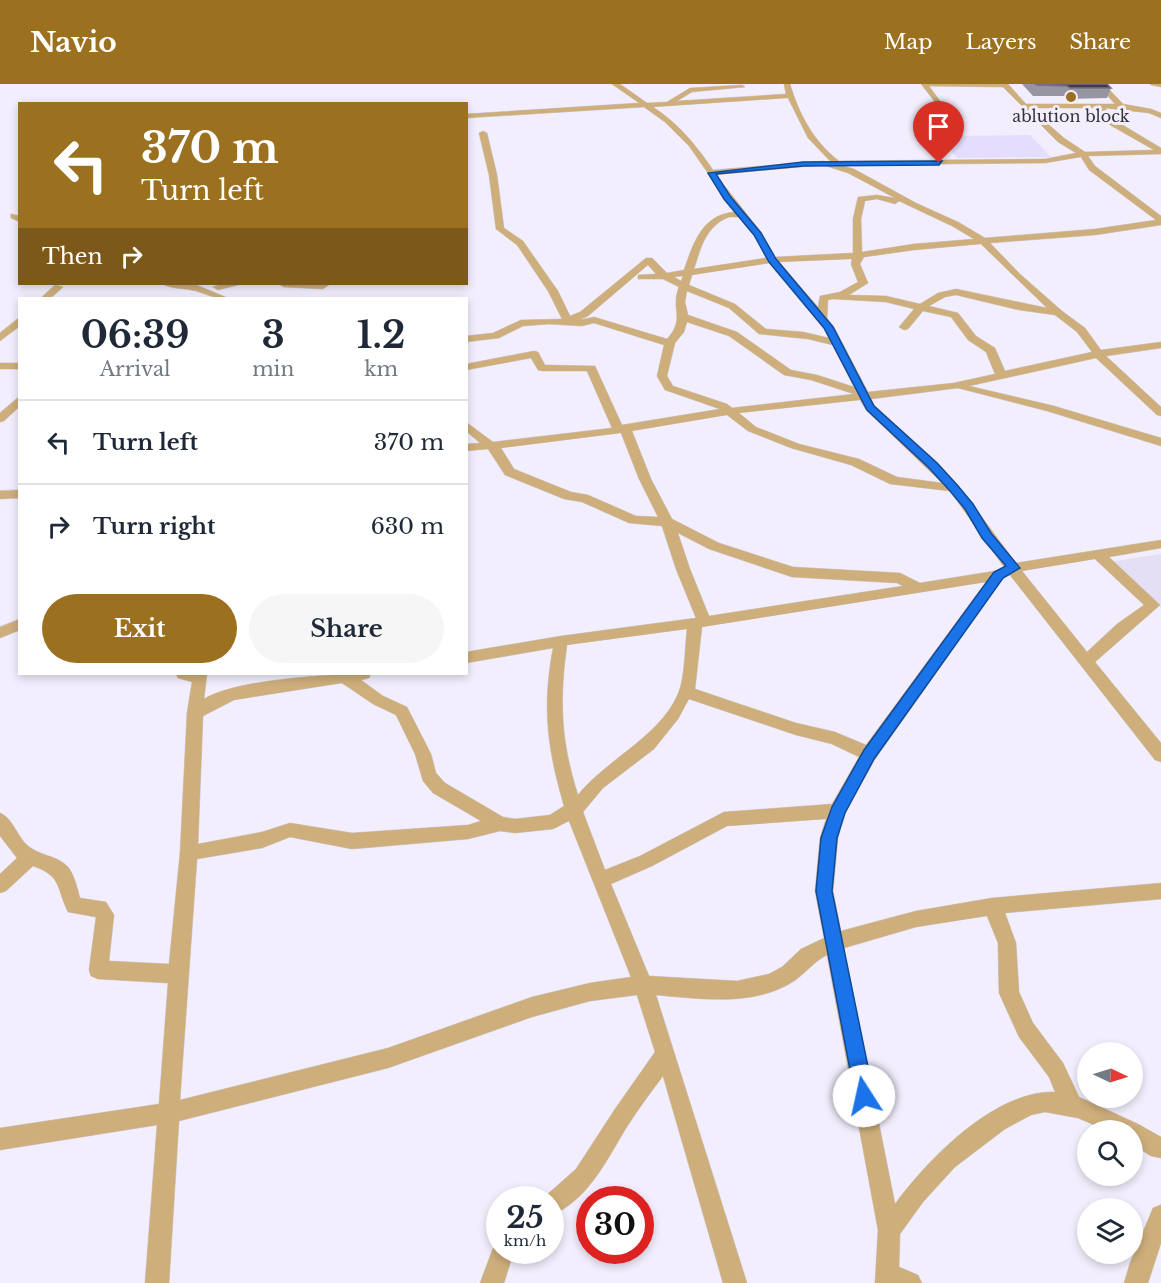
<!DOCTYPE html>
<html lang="en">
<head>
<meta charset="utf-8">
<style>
	body { margin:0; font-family:"Libre Baskerville",serif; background:#f6f6f7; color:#1f2937; height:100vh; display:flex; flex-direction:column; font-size:22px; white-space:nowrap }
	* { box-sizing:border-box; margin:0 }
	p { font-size:20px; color:#747a83 }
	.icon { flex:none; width:33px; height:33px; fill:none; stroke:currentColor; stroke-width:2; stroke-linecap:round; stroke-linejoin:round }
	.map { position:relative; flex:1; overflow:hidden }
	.details { position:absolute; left:18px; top:213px; width:450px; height:378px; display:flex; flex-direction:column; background:#fff; border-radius:0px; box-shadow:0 3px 9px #0003 }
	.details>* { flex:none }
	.hud { position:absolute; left:18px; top:18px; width:450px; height:183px; border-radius:0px; box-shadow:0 3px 9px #0003; background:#9b701f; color:#fff; overflow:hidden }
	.needle { width:39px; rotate:94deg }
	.controls { position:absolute; left:1077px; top:958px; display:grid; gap:12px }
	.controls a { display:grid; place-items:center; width:66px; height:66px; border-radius:50%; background:#fff; box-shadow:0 3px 9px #0003; font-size:30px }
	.speed { position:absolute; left:486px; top:1102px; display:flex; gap:12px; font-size:30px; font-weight:700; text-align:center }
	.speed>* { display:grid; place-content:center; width:78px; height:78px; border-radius:50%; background:#fff; box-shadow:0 3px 9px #0003; line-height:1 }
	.speed small { font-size:15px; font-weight:400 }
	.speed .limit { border:9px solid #d22; background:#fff; color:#111 }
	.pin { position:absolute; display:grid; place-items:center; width:51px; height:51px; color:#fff; margin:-62px -26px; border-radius:50% 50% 50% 0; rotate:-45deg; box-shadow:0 0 6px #0007 }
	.pin .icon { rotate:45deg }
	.me { position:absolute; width:66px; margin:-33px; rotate:350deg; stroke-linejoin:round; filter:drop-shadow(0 0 4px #0008) }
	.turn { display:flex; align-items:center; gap:21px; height:126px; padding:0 24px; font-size:27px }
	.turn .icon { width:78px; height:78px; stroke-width:2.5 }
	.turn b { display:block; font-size:42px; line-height:51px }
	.then { display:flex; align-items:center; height:57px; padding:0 24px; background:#0003; gap:12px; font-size:22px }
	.eta { display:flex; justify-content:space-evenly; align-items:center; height:102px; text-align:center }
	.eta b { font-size:36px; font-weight:800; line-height:42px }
	.cta { display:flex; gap:12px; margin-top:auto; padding:12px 24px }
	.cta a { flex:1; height:69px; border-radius:36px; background:#9b701f; color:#fff; font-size:24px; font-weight:800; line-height:69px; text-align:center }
	.cta a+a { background:#f6f6f7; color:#1f2937 }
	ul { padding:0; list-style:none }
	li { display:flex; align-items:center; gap:18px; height:84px; padding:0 24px; border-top:2px solid #e0e1e3 }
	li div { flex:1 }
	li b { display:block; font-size:22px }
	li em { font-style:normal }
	header { display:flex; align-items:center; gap:36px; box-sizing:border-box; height:84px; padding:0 30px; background:#9b701f; color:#fff }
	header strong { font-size:28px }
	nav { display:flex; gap:33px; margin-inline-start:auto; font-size:21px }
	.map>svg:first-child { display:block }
	.built { fill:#e4dff4 }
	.green { fill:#e4ddfe }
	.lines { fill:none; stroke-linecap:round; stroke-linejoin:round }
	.minor-casing { stroke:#cfccd9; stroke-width:1 }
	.minor { fill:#ceae7b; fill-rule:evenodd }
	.wall { fill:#9895a2 }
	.building { fill:#3e3c47; stroke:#74717e; stroke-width:1.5 }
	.route { fill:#1a73e8; stroke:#114b97; stroke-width:1.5 }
	.poi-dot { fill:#9b701f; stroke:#f2eefd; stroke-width:2 }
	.labels { text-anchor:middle; stroke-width:6; stroke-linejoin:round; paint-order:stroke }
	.far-poi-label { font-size:16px; fill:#323136; stroke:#f2eefd }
</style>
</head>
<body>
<header>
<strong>Navio</strong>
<nav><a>Map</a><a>Layers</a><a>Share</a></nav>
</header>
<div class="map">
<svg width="1161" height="1199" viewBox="0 0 1161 1199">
	<rect width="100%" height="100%" fill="#f2eefd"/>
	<polygon class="built" points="1161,470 1161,524 1109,478"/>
	<polygon class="green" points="1030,51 1051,73 957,74 939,52"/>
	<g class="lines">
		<defs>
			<g id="minor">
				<path d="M612 0H620L647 19 667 18 690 4 742 1 745 3 692 8 677 17 786 10 784 0H790C799 30 813 57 839 77L1045 75 1076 69 1058 58 1003 3 929 2 943 21 939 23 921 0H1008L1026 20H1115L1097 0H1104L1123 20 1151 25 1161 29V34L1149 29 1105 24 1116 37 1161 64V70L1088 72 1095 82 1161 132V141L1095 151 990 159 1020 190 1062 227 1085 244 1101 266 1161 258V264L1106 272 1161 323V332L1157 331 1096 274 969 302 1054 322 1161 354V362L1047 327 958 304 871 315 875 322 937 378 958 401 1016 479 1161 456V464L1109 473 1160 521 1095 578 1161 659V678L1155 676 1010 491 1003 494 875 675 845 728 838 754 833 807 841 847 916 827 992 814 1161 799V815L1005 829 1016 859 1019 908 1033 939 1063 979 1079 1013 1138 1040 1161 1053V1074L1151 1072 1132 1060V1047H1108L1078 1034 1045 1028 1031 1031 1005 1045 955 1083 923 1118 900 1150 899 1183 918 1191 922 1199H875L878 1146 827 871C813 878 806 889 794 897 754 923 702 915 656 911L747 1199H723L663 992C651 1008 639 1024 628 1041 607 1075 589 1116 550 1132V1116H541L576 1085 615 1025 655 968 637 911 590 917 532 933 388 984 179 1037 169 1199H145L157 1041 0 1066V1044L159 1020 168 899 98 895 91 892 89 886 96 833 68 828C56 803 62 792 33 782L6 807 0 809V790L17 774 0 752V729C12 733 17 752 27 761 39 772 57 771 68 783 75 792 77 804 80 814L106 818 114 831 109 877 169 880 180 769 187 629 192 598 178 594 176 590H207L204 615C237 595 331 590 371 590L369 594 361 596 383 612 407 623 431 670 436 689 445 699 503 733 515 735 550 731 564 722C547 663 542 624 553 564L466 579V568L561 552 696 534 676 485 662 442 629 439 582 418 564 415 505 391 488 365 466 367V360L480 359 466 347V338L493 358 612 344 587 287H542L538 286 531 274 466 286V280L534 267 538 268 545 281 595 282 622 341 720 325 665 306 657 292 664 261 594 239 582 242 549 240 523 242 499 254 466 258V252L493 249 521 236 562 235 548 207 517 161 496 145 489 91 479 49 483 47 487 49 497 91 504 144 523 157 558 207 570 232 580 228 646 174H652L667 189 684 186C693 160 702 130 735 128L689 62 665 38 644 23 466 34V30L639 19ZM788 14 808 54 832 79 823 77 713 86C696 61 679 40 653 23ZM1030 24H1098L1110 41 1154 66 1085 68 1064 54ZM1081 73 1089 86 1156 136 1095 145 985 154 958 138 916 119 854 85 840 81 1045 79ZM823 81 848 89 895 114 877 111 858 113 853 135V169L775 173 761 148 716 91ZM877 115 895 120 899 117 952 142 974 155 914 160 862 168 861 135 865 117ZM729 133H739L754 151 766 174 694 185C701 163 706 142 729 133ZM981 160 1047 224 956 205 938 209 920 220 886 212 849 211 868 199 860 180 864 173 914 166ZM852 175 851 180 858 198 840 208 820 212 818 223 779 178ZM770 179 824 244 829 254 803 248 766 245 735 220 689 201 692 191ZM648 181 656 190 638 191V195H663L679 203C670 226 686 234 667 255L594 233 579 236 588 232ZM683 192 681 197 674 193ZM687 207 729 224 759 250 808 255 833 261 854 303 817 291 791 286 737 248 688 231 685 218ZM956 211 1019 226 1055 231 1077 248 1092 268 1005 287 995 264 976 252 958 229 929 222 945 213ZM833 215 886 218 914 225 899 243 904 246 908 245 923 227 951 233 968 256 986 268 995 290 954 299 868 308 834 243 827 234 828 216ZM687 238 729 252 784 291 811 296 854 310 732 324 727 320 673 302 667 292 675 259 684 248ZM860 316 866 326 942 399 897 393 859 375 799 360 756 343 739 329ZM727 331 748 347 791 364 851 381 890 400 950 407 1004 483 995 487 920 499 900 489 793 483 719 459 672 435 651 395 632 347ZM621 349 639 395 658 433 636 432 588 411 571 408 514 385 501 364ZM678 449 709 465 792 493 897 499 903 502 709 532 690 485ZM1095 475 1144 521 1117 540 1087 568 1022 487ZM986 498 866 661 835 648 796 639 695 605 702 543ZM687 545C685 563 685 584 681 601 668 649 607 674 578 711 561 658 559 617 567 561ZM342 599 373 620 396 631 415 670 423 697 433 709 481 737 468 741 352 749 290 739 262 748 198 760 203 632 234 616ZM689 615 796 651 832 660 859 673 832 720 724 728 640 772 605 786 583 728 603 704 654 665 678 635ZM826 735 820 754 815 807 824 854 801 865 782 883 769 890 737 897 649 892 611 800 652 782 727 742ZM569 737 631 893 590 899 532 913 388 964 180 1016 197 775 262 764 290 753 352 765 468 755 500 747 515 749 553 745ZM987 832 998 859 999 909 1019 953 1049 993 1055 1008C995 1006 928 1075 895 1120L844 864 916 843Z"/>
				<polygon points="1150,0 1161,0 1161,3 1151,1"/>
				<polygon points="11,130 20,132 20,138 11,134"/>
				<path d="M163 200H194L228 214C214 216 204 208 191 206 182 204 171 205 163 200Z"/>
				<polygon points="222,200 242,200 218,206 213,203"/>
				<polygon points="279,200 330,200 323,205 284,203"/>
				<polygon points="55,201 63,203 51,214 41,214"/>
				<polygon points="20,233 20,242 0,257 0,249"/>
				<rect x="0" y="279" width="20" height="6"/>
				<polygon points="20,312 20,322 4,337 0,338 0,329"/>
				<polygon points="20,406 20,414 0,415 0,407"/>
				<polygon points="20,535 20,546 0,554 0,543"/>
				<polygon points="1161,1121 1161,1159 1148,1199 1124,1199 1130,1179 1153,1124"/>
				<polygon points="500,1157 500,1167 514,1167 504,1199 480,1199 495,1159"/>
			</g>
		</defs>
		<use href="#minor" class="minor-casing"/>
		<use href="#minor" class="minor"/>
	</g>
	<polygon class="wall" points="1022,0 1107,0 1111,4 1107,14 1067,15 1064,12 1033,12"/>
	<polygon class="building" points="1035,0 1107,0 1111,4 1070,4 1067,2 1037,1"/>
	<polygon class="route" points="942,77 939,81 803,82 716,90 730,112 761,149 776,175 833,243 874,322 937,379 958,402 973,420 991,449 1020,484 1003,494 874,675 845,729 837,754 832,807 874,1012 871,1019 864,1022 857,1019 855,1012 816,807 821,754 832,723 864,666 994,488 1006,482 982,454 965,425 950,407 929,384 867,326 824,244 769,178 754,151 724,115 708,89 803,78"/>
	<circle class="poi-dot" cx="1071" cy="13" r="6"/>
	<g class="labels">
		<g class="far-poi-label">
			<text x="1071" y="38">ablution block</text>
		</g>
	</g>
</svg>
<div class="controls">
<a><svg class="needle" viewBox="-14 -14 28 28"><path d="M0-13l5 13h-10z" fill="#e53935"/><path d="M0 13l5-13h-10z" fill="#747a83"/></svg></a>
<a><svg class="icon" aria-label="search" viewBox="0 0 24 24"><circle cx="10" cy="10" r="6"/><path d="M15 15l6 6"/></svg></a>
<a><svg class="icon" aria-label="layers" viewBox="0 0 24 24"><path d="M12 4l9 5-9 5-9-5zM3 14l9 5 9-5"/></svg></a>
</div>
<div class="speed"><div>25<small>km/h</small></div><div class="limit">30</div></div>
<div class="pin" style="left:939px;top:79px;background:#d93025"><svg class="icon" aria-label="arrive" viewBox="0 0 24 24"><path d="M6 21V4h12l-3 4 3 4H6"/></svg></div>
<svg class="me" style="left:864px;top:1012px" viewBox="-20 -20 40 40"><circle r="19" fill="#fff"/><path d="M0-13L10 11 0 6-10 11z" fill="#1a73e8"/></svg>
<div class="hud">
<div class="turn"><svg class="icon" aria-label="left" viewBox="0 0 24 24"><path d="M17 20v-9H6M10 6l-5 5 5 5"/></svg><div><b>370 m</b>Turn left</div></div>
<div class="then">Then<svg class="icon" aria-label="right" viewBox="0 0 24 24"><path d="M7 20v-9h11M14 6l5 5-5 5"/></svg></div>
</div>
<section class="details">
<div class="eta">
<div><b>06:39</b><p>Arrival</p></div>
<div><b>3</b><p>min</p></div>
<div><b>1.2</b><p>km</p></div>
</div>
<ul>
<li><svg class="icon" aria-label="left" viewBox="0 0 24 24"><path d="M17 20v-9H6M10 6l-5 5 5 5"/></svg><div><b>Turn left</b></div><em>370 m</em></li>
<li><svg class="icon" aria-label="right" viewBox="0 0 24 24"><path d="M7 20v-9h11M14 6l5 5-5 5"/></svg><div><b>Turn right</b></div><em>630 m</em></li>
</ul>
<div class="cta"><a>Exit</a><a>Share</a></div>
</section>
</div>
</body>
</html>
